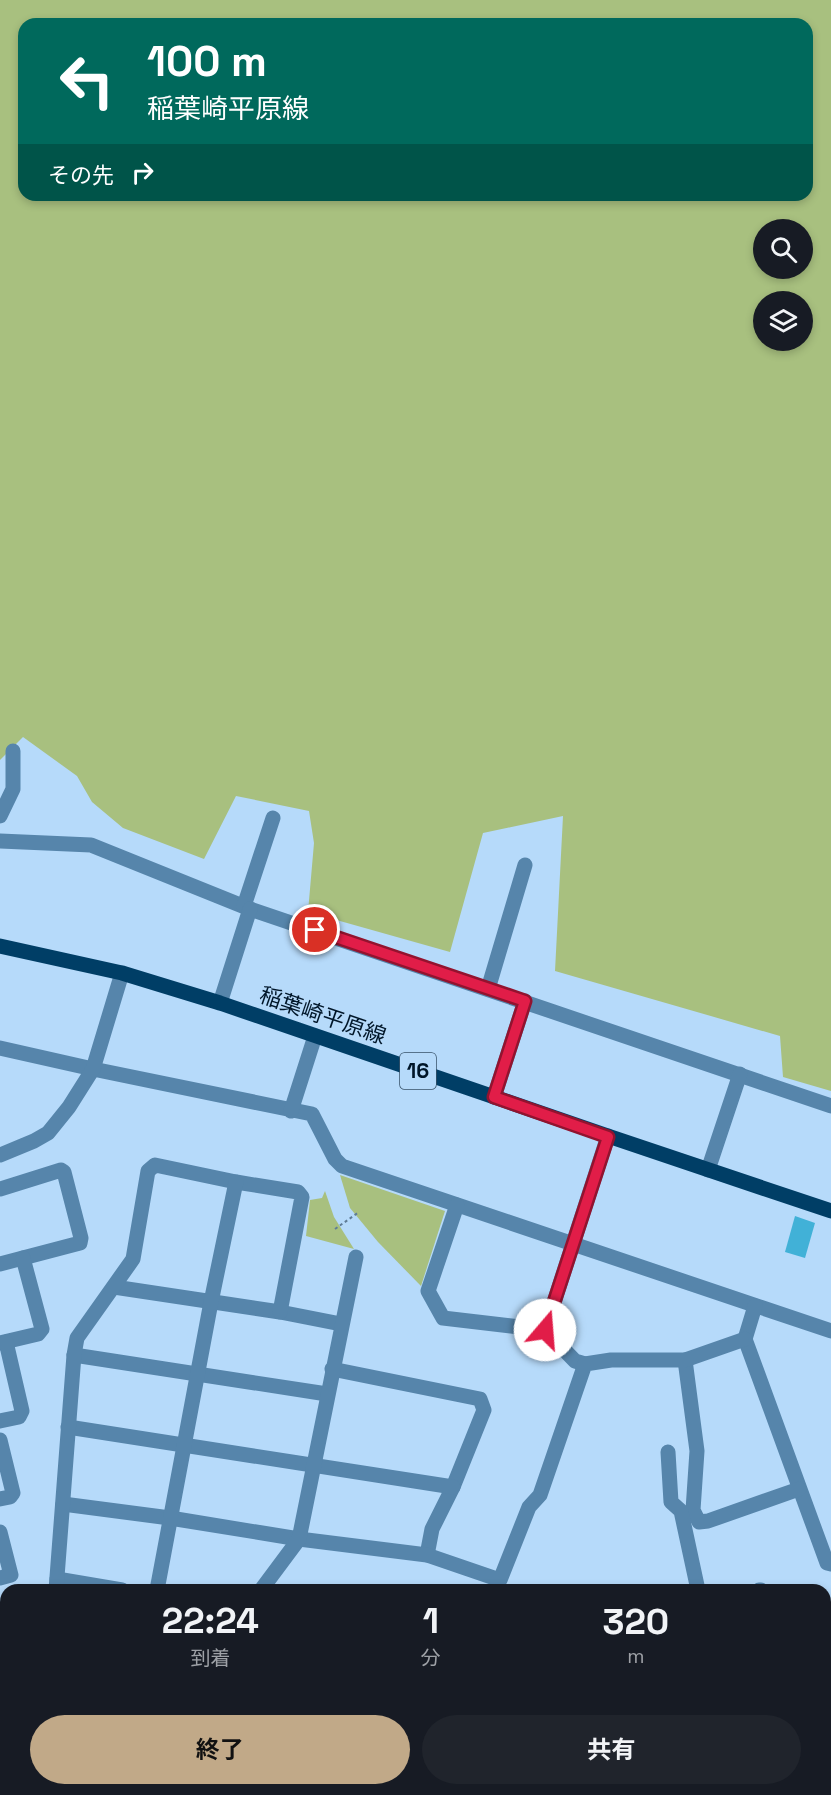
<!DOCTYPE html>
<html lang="ja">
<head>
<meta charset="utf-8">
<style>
	body { margin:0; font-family:"Space Grotesk","Noto Sans JP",sans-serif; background:#20242c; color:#f1f3f6; height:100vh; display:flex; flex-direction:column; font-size:22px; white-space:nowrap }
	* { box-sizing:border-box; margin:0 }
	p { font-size:20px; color:#9ea1a6 }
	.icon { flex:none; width:33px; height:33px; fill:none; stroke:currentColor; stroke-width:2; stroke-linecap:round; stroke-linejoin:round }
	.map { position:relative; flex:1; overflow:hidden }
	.sheet { position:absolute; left:0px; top:1584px; width:831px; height:212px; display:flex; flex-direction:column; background:#171b24; border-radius:18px 18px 0 0; box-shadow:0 3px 9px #0003 }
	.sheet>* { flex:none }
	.guide { position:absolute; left:18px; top:18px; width:795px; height:183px; border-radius:18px; box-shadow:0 3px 9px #0003; background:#00695c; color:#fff; overflow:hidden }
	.buttons { position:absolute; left:753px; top:219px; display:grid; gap:12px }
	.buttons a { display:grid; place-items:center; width:60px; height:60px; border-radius:50%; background:#171b24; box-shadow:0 3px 9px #0003; font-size:30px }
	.pin { position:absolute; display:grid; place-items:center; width:51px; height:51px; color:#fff; margin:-26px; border:3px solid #fff; border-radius:50%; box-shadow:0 2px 6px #0007 }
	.me { position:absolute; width:66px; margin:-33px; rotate:18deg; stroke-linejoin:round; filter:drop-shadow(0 0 4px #0008) }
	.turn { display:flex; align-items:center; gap:21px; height:126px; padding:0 30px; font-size:27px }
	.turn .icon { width:78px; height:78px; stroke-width:2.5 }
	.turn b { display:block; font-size:42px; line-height:51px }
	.then { display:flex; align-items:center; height:57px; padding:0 30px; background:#0003; gap:12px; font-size:22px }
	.eta { display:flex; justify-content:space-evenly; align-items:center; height:102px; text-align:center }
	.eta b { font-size:36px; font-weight:700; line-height:42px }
	.button { display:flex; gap:12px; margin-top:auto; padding:12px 30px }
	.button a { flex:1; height:69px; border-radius:36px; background:#c1a988; color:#111; font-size:24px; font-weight:700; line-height:69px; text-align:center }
	.button a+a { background:#20242c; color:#f1f3f6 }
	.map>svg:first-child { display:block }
	.green { fill:#a8c07f; fill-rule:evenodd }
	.building { fill:#41b1d7 }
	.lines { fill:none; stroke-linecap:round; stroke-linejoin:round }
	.path { stroke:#5f7c96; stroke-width:2; stroke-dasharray:3 3; stroke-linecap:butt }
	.street { stroke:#5685ab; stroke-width:15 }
	.primary { stroke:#003e66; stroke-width:15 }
	.route-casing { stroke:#92132f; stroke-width:15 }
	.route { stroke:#e11d48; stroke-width:10 }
	.labels { text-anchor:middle; stroke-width:4.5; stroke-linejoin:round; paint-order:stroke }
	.shield { fill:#b6dafa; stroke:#375168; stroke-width:1.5 }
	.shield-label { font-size:21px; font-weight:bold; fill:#001629 }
	.street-label { font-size:22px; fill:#001629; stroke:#b6dafa }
</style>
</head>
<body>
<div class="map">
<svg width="831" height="1795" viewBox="0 0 831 1795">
	<rect width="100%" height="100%" fill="#b6dafa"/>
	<g class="green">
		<path d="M0 0H831V1091L783 1077 780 1036 555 971 563 816 483 833 450 952 308 912 314 843 309 811 236 796 204 859 123 828 92 802 77 776 23 737 0 760ZM24 24H807V195H24ZM764 230H802V268H764ZM764 302H802V340H764Z"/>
		<polygon points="340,1175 445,1211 421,1286 378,1242 350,1208"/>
		<polygon points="325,1191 334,1217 354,1249 306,1236 310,1200 322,1198"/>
	</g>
	<polygon class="building" points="795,1216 815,1223 805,1258 785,1252"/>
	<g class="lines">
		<g class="path">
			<polyline points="335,1229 359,1212"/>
			<polyline points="73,1795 84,1790"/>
		</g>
		<g class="street">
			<polyline points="0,816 13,789 13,751"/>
			<polyline points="0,841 91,845 250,909 831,1106"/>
			<polyline points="244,906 273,818"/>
			<polyline points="488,989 525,865"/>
			<polyline points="220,1003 250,909"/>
			<polyline points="0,1048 93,1069 312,1114 335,1159 342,1166 831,1331"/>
			<polyline points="494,1097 525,1001"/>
			<polyline points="291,1111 315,1036"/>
			<polyline points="0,1155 34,1141 48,1133 69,1107 93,1069 122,973"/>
			<polyline points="708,1170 740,1074"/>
			<polyline points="0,1189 61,1170 64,1172 81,1238 80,1243 0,1264"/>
			<polyline points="457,1205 428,1291 443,1318 545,1330"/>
			<polyline points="114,1287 280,1312 341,1324"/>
			<polyline points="755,1306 745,1339 827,1563 831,1564"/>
			<polyline points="0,1343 38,1334 42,1329 23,1258"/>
			<polyline points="74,1355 327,1394"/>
			<polyline points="685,1360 697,1451 693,1510 699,1522 708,1521 799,1489"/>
			<polyline points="585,1364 575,1361 545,1330 608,1136"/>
			<polyline points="332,1369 480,1399 484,1410 453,1487 432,1529 427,1555"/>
			<polyline points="0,1421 19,1417 22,1411 6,1342"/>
			<polyline points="68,1427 453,1487"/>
			<polyline points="0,1440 13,1493 10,1497 0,1499"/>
			<polyline points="668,1452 671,1502 681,1511 698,1590"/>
			<polyline points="63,1504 170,1518 299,1539 427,1555 500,1580 529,1507 540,1495 585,1364 611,1360 685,1360 745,1339"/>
			<polyline points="0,1532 11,1575 0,1578"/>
			<polyline points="57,1579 122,1590"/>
			<polyline points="56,1590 74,1355 77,1338 133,1259 148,1171 155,1165 236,1182 298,1192 302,1197 280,1312"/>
			<polyline points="157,1590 211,1302 236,1182"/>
			<polyline points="261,1590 299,1539 356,1257"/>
			<polyline points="759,1590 761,1590"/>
			<polyline points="0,1619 6,1620"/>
			<polyline points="0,1728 6,1729"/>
			<polyline points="825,1742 831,1740"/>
			<polyline points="119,1790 128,1795"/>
			<polyline points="145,1790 153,1795"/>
			<polyline points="410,1790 429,1795"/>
			<polyline points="493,1790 502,1795"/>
			<polyline points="348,1795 363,1790"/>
			<polyline points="462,1795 480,1790"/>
		</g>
		<polyline class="primary" points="0,946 122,973 220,1003 608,1136 831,1211"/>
	</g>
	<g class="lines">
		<defs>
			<polyline id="route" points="315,930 525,1001 494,1097 608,1137 545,1330"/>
		</defs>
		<use href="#route" class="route-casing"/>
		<use href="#route" class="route"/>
	</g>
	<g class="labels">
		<rect class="shield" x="400" y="1053" width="36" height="36" rx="4.5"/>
		<g class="shield-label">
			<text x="418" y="1078">16</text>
		</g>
		<g class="street-label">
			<text transform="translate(323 1015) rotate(19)" y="8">稲葉崎平原線</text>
		</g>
	</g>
</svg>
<div class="buttons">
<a><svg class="icon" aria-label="search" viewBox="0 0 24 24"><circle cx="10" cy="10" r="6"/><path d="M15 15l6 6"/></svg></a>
<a><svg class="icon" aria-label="layers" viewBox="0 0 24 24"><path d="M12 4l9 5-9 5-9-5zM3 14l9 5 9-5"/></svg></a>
</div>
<div class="pin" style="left:315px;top:930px;background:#d93025"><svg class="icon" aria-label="arrive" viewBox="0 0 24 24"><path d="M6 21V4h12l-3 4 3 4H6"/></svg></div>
<svg class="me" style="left:545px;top:1330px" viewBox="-20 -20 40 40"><circle r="19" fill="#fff"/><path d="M0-13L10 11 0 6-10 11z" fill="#e11d48"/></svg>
<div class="guide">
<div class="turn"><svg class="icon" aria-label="left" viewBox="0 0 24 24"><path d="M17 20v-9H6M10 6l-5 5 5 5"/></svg><div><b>100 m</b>稲葉崎平原線</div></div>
<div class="then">その先<svg class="icon" aria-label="right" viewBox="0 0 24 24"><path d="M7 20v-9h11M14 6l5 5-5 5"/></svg></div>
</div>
<section class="sheet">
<div class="eta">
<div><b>22:24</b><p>到着</p></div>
<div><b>1</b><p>分</p></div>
<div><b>320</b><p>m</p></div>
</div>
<div class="button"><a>終了</a><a>共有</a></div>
</section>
</div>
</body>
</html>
